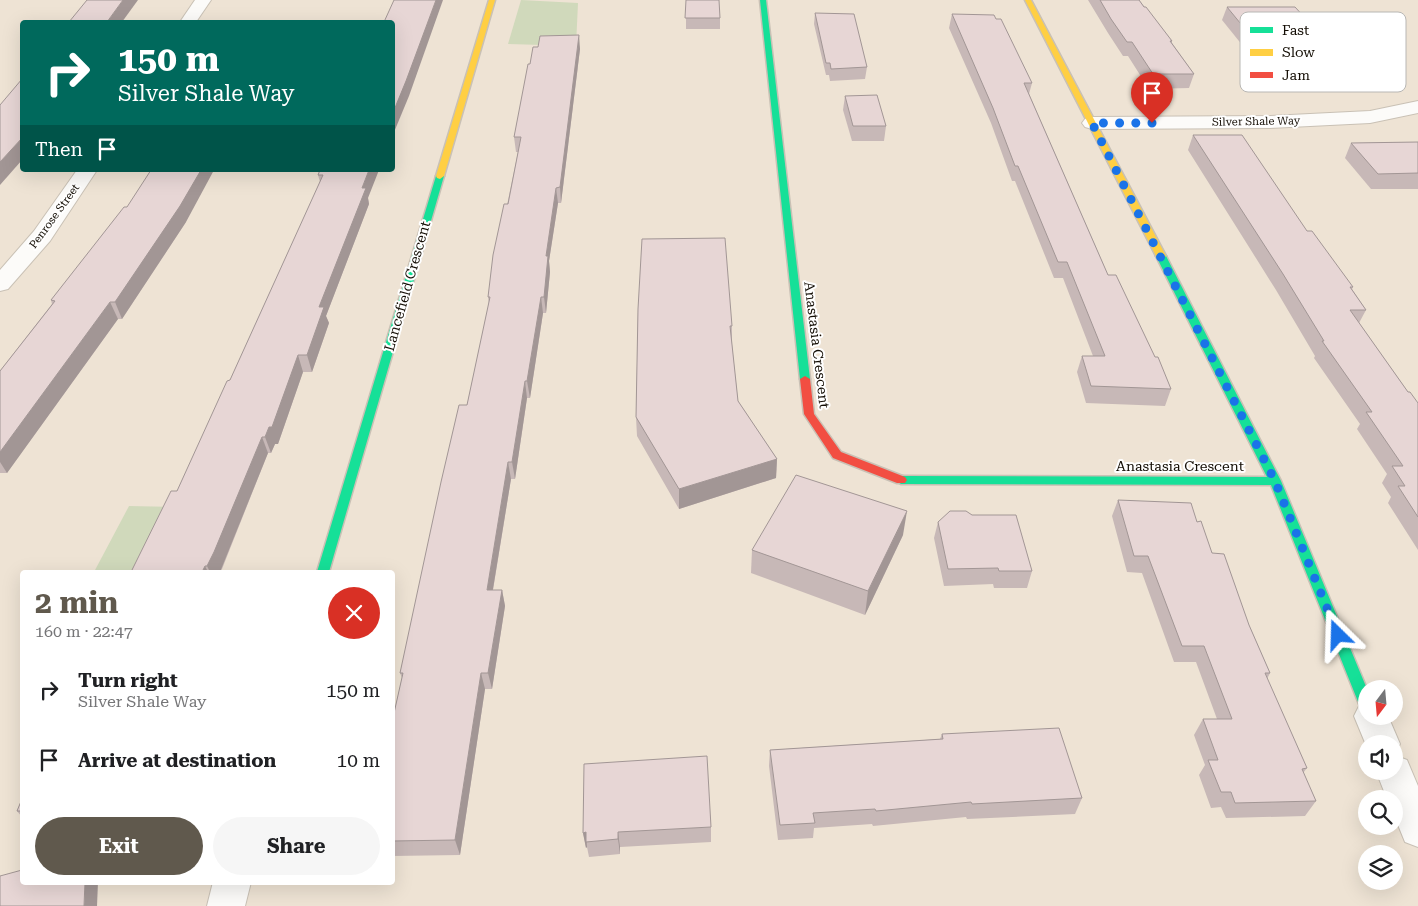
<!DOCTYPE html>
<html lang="en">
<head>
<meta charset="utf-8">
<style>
	body { margin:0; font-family:"Roboto Serif",serif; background:#f6f6f6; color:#202124; height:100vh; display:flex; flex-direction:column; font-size:19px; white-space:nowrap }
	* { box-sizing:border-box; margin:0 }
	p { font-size:16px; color:#757577 }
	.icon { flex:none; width:28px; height:28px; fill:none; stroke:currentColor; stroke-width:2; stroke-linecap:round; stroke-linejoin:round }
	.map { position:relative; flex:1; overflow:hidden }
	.sheet { position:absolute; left:20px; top:570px; width:375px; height:315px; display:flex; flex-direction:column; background:#fff; border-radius:5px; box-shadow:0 5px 20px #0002 }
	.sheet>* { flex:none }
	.top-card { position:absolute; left:20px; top:20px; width:375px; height:152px; border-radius:5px; box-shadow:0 5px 20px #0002; background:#00695c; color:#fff; overflow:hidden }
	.needle { width:32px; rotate:196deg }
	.tools { position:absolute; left:1358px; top:680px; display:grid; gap:10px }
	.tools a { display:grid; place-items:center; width:45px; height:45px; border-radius:50%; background:#fff; box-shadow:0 5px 20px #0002; font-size:25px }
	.pin { position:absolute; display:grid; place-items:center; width:42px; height:42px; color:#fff; margin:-51px -21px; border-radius:50% 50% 50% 0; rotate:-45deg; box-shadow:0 0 5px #0007 }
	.pin .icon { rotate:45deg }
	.me { position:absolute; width:55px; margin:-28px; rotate:338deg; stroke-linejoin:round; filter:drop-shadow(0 0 4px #0008) }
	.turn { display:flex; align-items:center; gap:18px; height:105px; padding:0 15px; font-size:22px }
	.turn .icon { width:65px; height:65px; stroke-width:2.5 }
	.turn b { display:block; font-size:35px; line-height:42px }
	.then { display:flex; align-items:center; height:48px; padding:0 15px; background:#0003; gap:10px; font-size:19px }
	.round { display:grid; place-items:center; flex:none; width:52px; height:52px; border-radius:26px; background:#f6f6f6 }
	.head { display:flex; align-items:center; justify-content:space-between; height:85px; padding:0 15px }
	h1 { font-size:30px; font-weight:700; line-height:38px; color:#60594d }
	.cta { display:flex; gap:10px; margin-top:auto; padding:10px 15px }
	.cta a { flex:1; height:58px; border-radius:30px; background:#60594d; color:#fff; font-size:20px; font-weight:700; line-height:58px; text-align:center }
	.cta a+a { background:#f6f6f6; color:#202124 }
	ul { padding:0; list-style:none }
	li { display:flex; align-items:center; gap:15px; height:70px; padding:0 15px }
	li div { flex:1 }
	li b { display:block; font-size:19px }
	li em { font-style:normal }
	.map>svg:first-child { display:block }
	.green { fill:#d0d9bb }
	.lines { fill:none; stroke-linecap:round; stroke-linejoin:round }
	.street-casing { stroke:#c9c1b5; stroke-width:2 }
	.fast-casing { stroke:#c9c1b5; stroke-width:3 }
	.slow-casing { stroke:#c9c1b5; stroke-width:3 }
	.jam-casing { stroke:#c9c1b5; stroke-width:3 }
	.street { fill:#fcfbf9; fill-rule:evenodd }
	.fast { fill:#16e098; fill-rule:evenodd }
	.slow { fill:#ffcf43; fill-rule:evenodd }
	.jam { fill:#f24e42; fill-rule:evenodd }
	.wall { fill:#c7b8b7 }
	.shaded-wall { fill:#a29695 }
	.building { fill:#e7d6d5; stroke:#a29695 }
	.route { stroke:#1a73e8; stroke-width:9; stroke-dasharray:0 16.2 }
	.labels { text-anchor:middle; stroke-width:4; stroke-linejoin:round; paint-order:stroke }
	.far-street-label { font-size:11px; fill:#140e05; stroke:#fff }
	.street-label { font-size:14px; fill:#140e05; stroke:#fff }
	.key { fill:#fff; stroke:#b8b7b4; stroke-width:1 }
	.key-label { font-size:14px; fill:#140e05 }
</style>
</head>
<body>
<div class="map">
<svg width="1418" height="906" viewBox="0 0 1418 906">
	<rect width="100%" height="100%" fill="#eee3d4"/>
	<g class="green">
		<polygon points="521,0 578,3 576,46 508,44"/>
		<polygon points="129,506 178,507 147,572 94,572"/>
	</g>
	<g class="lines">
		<defs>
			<g id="street">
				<polygon points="195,0 211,0 196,22 180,22"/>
				<polygon points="1418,101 1418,113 1370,123 1270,128 1092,129 1085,127 1082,123 1085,119 1092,117 1270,116 1370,111"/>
				<polygon points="77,170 97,170 50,241 8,289 0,291 0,270 34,231"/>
				<polygon points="1366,703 1366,716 1388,716 1400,744 1394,755 1407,760 1418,786 1418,847 1405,842 1394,815 1394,799 1387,799 1376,771 1394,771 1394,744 1366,744 1366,745 1354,716 1359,706"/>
				<polygon points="213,882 251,882 245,906 207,906"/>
			</g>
			<g id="fast">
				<polygon points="760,0 766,0 810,379 805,382 800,379"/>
				<polygon points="440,173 444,176 329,572 317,572 436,176"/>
				<polygon points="1161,253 1166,256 1281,481 1367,689 1366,710 1361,708 1359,704 1271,485 901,484 895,480 901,476 1267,477 1156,256"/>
			</g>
			<g id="slow">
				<polygon points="489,0 495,0 444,176 440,179 437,178 436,176"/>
				<polygon points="1025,0 1031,0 1166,256 1164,258 1161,259 1156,256"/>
			</g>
			<polygon id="jam" points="805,376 810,379 814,414 841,452 905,477 907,480 905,483 897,483 833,458 804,414 800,379"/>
		</defs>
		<use href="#street" class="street-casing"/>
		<use href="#fast" class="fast-casing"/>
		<use href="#slow" class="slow-casing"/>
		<use href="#jam" class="jam-casing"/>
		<use href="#street" class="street"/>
		<use href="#fast" class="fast"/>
		<use href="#slow" class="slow"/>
		<use href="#jam" class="jam"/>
	</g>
	<g class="wall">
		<polygon points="686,0 720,18 720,29 686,29"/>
		<polygon points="1088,0 1139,0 1172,41 1172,43 1194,74 1189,88 1149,89 1128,56 1123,56 1108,33"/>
		<polygon points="1227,7 1352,69 1346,84 1272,82 1222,20"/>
		<polygon points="815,13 867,67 865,79 830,81 829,75 826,75 814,24"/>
		<polygon points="952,14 996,19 1032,83 1029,94 1108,275 1155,357 1171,389 1165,406 1086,403 1077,372 1082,356 1093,356 1063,278 1054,278 1015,181 1012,181 991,123 949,28"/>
		<polygon points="538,47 580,49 561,203 558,203 549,261 550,272 546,313 543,313 530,398 527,398 515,479 511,479 493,590 502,590 505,606 492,689 485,689 460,855 392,856 392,722 402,678 400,673 467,405 489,304 488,297 518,152 516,152 514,137 530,64"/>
		<polygon points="845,96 886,126 884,141 852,141 843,110"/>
		<polygon points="1193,135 1307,231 1353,287 1352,289 1366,310 1359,323 1408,392 1418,403 1418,550 1388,503 1391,497 1382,483 1387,474 1357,429 1360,424 1314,358 1315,356 1276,290 1188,150"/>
		<polygon points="1418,142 1418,189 1371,189 1345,158 1351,143"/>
		<polygon points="320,170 368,198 369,204 326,316 329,323 312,372 303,372 278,444 275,444 271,453 268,453 222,569 220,572 131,572 177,491 230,380 320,182 318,175"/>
		<polygon points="127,207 186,222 122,319 118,319 7,473 0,473 0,371 52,304 51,300"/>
		<polygon points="638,309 732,326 732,345 738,401 777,459 776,478 679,509 637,436 636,417"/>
		<polygon points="1118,500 1197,522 1212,553 1249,625 1270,673 1267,679 1307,768 1303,773 1316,801 1305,816 1226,818 1221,807 1211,808 1199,775 1205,765 1194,735 1203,719 1217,719 1196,662 1174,662 1142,573 1127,572 1112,516"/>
		<polygon points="938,522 1032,571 1027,588 994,588 993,584 944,586 934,538"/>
		<polygon points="903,535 865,615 751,573 752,550"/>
		<polygon points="942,734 1082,798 1075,814 967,819 966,817 873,826 872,824 814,828 813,838 778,840 769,766 770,750 940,739"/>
		<polygon points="22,799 22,817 17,811"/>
		<polygon points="711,827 711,842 620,847 620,854 589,857 587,847 586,848 583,833"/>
	</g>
	<g class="shaded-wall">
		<polygon points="123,0 138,0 122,22 107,22"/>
		<polygon points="436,0 443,0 409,96 392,137 392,115"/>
		<polygon points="579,35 580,49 561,203 560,187"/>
		<polygon points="22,138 22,160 0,185 0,162"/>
		<polygon points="201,170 214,170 186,222 122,319 115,302"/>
		<polygon points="369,170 379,170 368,198 369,204 326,316 329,323 312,372 307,355 319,307 362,188"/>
		<polygon points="556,188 558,203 549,261 550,272 546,313 544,297 546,256"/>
		<polygon points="541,297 543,313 530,398 527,381"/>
		<polygon points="110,302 118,319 7,473 0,462 0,452"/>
		<polygon points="298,355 303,372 278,444 275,444 271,453 265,437"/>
		<polygon points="525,381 527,398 515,479 512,462"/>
		<polygon points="262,437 268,453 220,572 210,572 207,566"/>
		<polygon points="777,459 776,478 679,509 679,489"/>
		<polygon points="508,462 511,479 490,607 487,590"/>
		<polygon points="907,511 903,535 865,615 868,591"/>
		<polygon points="205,566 208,572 202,572"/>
		<polygon points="502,590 505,606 492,689 488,673"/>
		<polygon points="481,673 485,689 460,855 455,840"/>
		<polygon points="586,832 587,847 586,848 583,833"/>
		<polygon points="618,832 620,847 620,854 618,839"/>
		<polygon points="85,882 98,882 97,906 84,906"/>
	</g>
	<g class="building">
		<polygon points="87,0 123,0 107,22 69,22"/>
		<polygon points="394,0 436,0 406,81 392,115 392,22 384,22"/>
		<polygon points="686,0 719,0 720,18 685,18"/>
		<polygon points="1100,0 1139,0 1144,7 1146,7 1172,41 1170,41 1194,74 1153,74 1132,42 1127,42 1111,19"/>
		<polygon points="1227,7 1295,7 1352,69 1277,68"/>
		<polygon points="815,13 854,14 867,67 831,69 830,63 826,63"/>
		<polygon points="952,14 994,15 996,19 1001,19 1032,83 1024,83 1108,275 1116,275 1155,357 1158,357 1171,389 1091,386 1082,356 1105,356 1067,262 1058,262 1018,166 1015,166 993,108"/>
		<polygon points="579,35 560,187 556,188 546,256 548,256 544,297 541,297 527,381 525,381 512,462 508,462 487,590 502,590 488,673 481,673 455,840 392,841 392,722 403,673 400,673 441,482 459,405 467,405 490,297 488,297 493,255 504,204 508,204 521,137 514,137 528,64 530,64 533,47 538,47 540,36"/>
		<polygon points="22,79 22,138 0,162 0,105"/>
		<polygon points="877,95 886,126 853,126 845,96"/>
		<polygon points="1193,135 1242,135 1307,231 1312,231 1353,287 1350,287 1366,310 1350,310 1408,392 1410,392 1418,403 1418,517 1398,486 1405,486 1392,466 1403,466 1366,412 1372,412 1322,341 1324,341 1283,274"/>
		<polygon points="1418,142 1418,173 1378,174 1351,143"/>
		<polygon points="151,170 201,170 180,206 115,302 110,302 0,452 0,371 55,301 51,300 124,207 127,207"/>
		<polygon points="320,170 369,170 362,188 366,188 319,307 324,307 307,355 298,355 272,427 269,427 265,437 262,437 214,552 207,566 205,566 202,572 131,572 171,491 177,491 227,381 230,380 323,175 318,175"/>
		<polygon points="725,238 732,326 730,326 738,401 777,459 679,489 636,417 638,309 642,239"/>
		<polygon points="796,475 907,511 868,591 752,550"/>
		<polygon points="1118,500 1191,503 1197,522 1201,521 1212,553 1224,554 1249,625 1270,673 1265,673 1307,768 1302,769 1316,801 1235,803 1231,792 1221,792 1208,760 1218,760 1203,719 1232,719 1204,646 1182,646 1148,556 1134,556"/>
		<polygon points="950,511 966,511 972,515 1016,515 1032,571 999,571 998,568 948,569 938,522"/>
		<polygon points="1059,728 1082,798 972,804 971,802 876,811 875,809 813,813 815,823 780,825 770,750 943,739 942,734"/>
		<polygon points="707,756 711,827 618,832 618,839 586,842 586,832 583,833 584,764"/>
		<polygon points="22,799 22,811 17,811"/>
		<polygon points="22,870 22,882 85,882 84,906 0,906 0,876"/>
	</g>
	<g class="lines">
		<polyline class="route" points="1152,123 1092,123 1275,481 1338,635"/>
	</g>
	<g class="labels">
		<g class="far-street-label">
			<text transform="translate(1256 121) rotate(-1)" y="4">Silver Shale Way</text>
			<text transform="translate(54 216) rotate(-54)" y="4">Penrose Street</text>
		</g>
		<g class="street-label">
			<text transform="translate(407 286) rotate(-74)" y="5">Lancefield Crescent</text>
			<text transform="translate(817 345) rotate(83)" y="5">Anastasia Crescent</text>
			<text x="1180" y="471">Anastasia Crescent</text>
		</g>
	</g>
	<rect x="1240" y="12" width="166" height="80" rx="8" class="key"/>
	<rect x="1250" y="27" width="23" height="6" fill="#16e098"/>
	<rect x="1250" y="49" width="23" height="7" fill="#ffcf43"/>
	<rect x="1250" y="72" width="23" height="6" fill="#f24e42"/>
	<g class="key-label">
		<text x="1282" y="35">Fast</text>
		<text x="1282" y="57">Slow</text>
		<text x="1282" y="80">Jam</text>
	</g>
</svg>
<div class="tools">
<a><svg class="needle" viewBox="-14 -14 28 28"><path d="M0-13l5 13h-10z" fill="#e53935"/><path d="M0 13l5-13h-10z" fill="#757577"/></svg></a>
<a><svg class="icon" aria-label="sound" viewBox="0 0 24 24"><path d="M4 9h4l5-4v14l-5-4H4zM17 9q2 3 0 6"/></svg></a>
<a><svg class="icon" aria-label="search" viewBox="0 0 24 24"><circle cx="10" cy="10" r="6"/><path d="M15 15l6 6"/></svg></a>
<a><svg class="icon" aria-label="layers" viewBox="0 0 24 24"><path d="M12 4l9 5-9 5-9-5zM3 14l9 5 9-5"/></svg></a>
</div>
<div class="pin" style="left:1152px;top:123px;background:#d93025"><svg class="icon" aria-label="arrive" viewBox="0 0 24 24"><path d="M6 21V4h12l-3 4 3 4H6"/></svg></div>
<svg class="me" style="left:1338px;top:635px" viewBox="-20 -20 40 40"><path d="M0-17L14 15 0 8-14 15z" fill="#1a73e8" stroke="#fff" stroke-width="4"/></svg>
<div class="top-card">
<div class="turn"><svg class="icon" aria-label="right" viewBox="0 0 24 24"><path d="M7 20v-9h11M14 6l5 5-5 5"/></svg><div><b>150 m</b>Silver Shale Way</div></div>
<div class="then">Then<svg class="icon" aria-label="arrive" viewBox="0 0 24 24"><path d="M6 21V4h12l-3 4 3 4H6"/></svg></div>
</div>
<section class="sheet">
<div class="head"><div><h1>2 min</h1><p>160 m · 22:47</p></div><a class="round" style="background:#d93025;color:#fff"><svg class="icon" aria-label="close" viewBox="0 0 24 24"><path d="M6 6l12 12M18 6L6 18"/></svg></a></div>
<ul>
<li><svg class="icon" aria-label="right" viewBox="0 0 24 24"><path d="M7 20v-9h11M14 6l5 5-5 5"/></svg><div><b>Turn right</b><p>Silver Shale Way</p></div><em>150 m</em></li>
<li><svg class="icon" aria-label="arrive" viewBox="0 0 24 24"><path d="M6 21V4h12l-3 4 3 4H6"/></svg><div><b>Arrive at destination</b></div><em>10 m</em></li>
</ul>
<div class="cta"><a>Exit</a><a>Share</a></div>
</section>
</div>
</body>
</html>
